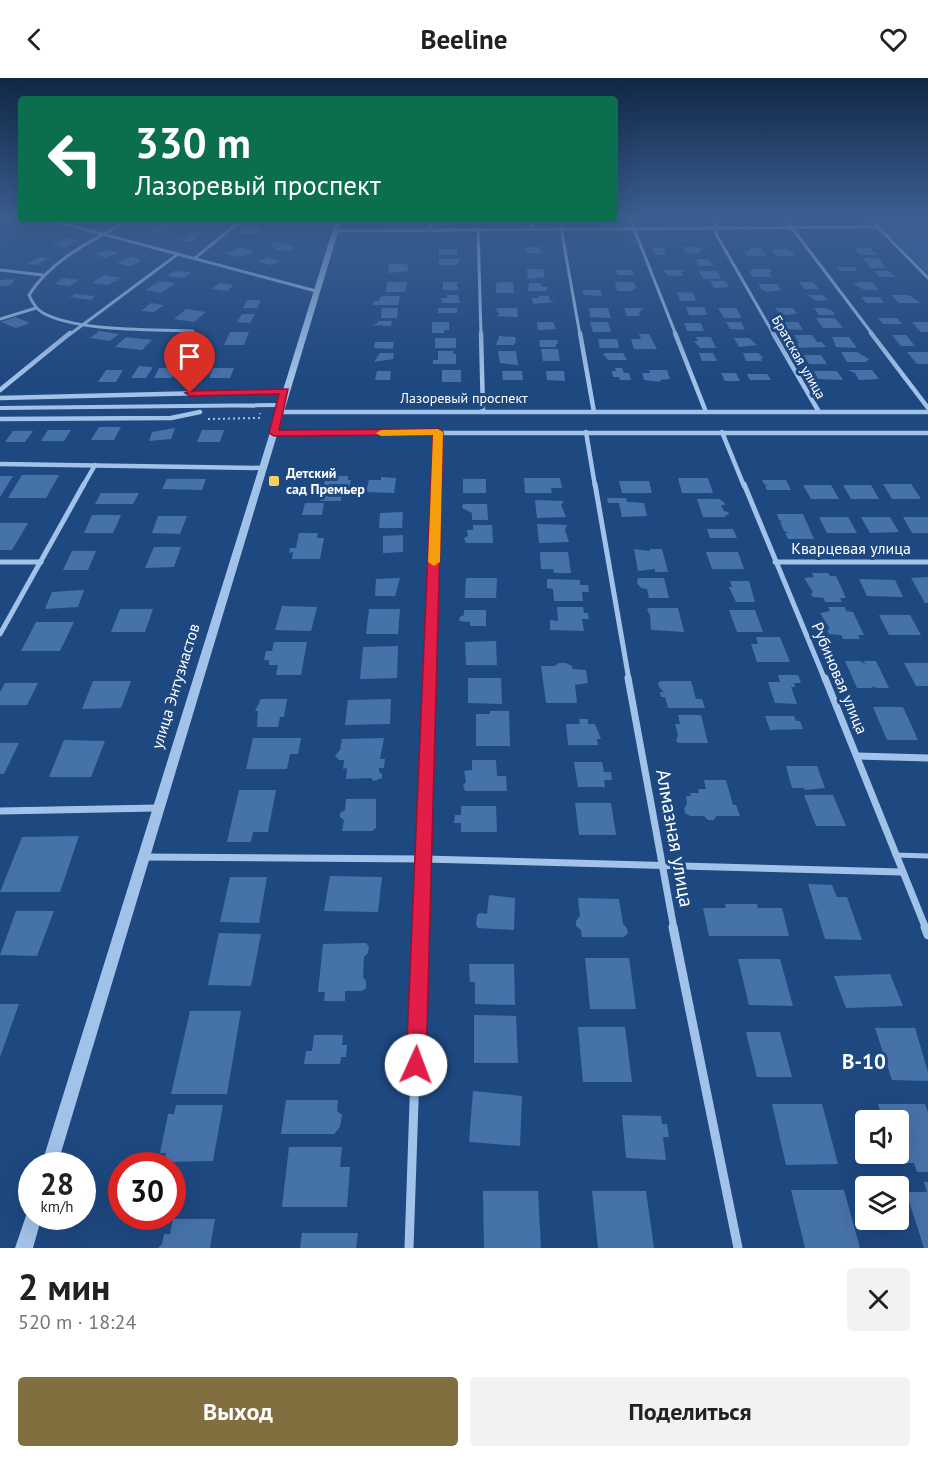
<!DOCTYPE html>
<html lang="ru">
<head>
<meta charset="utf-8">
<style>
	body { margin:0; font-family:"PT Sans",sans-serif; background:#f2f2f2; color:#202124; height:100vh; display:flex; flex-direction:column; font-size:22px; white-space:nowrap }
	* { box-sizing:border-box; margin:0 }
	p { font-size:20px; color:#757577 }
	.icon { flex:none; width:33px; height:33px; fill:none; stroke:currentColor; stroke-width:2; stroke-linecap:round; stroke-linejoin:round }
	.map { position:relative; height:1170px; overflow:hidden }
	.details { display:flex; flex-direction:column; background:#fff; flex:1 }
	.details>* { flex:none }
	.guide { position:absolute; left:18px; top:18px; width:600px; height:126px; border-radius:6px; box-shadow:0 6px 24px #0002; background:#0b6e4f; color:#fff; overflow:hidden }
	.buttons { position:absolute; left:855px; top:1032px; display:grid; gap:12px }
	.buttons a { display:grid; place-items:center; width:54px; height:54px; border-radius:6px; background:#fff; box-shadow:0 6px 24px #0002; font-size:30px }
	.speed { position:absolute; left:18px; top:1074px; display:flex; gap:12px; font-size:30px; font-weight:700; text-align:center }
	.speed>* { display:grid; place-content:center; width:78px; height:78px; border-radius:50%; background:#fff; box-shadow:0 6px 24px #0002; line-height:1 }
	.speed small { font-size:15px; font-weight:400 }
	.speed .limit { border:9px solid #d22; background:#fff; color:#111 }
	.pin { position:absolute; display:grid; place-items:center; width:51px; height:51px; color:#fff; margin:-62px -26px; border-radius:50% 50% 50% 0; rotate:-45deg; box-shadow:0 0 6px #0007 }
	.pin .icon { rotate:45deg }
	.me { position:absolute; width:66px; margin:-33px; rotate:2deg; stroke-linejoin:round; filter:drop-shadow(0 0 4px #0008) }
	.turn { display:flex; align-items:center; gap:21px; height:126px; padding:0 18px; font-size:27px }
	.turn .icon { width:78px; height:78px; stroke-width:2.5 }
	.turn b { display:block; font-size:42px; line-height:51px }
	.round { display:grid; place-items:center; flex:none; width:63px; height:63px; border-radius:6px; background:#f2f2f2 }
	.headline { display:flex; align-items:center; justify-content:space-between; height:102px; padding:0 18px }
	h1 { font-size:36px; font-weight:600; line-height:45px }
	.button { display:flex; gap:12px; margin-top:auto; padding:12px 18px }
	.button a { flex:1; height:69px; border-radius:6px; background:#816f3f; color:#fff; font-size:24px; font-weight:600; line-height:69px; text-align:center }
	.button a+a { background:#f2f2f2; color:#202124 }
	header { display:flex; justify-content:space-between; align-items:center; height:78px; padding:0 18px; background:#fff; font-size:27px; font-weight:600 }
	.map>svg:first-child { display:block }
	.green { fill:#31629f }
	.building { fill:#4672aa }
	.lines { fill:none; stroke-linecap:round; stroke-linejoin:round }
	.path { stroke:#a2c2e9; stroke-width:2; stroke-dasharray:2 3; stroke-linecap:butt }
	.service { stroke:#a2c2e9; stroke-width:5 }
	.minor-far4 { stroke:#a2c2e9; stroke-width:3 }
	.minor-far3 { stroke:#a2c2e9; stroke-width:4.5 }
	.minor-far2 { stroke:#a2c2e9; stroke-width:5 }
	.minor-far1 { stroke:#a2c2e9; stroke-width:7 }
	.minor { stroke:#a2c2e9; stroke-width:9 }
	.tertiary { fill:#a2c2e9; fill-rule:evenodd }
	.route { fill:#e11d48; stroke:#92132f; stroke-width:1.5 }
	.slow { fill:#f59e0b }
	.poi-dot { fill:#f8ce61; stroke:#1e4880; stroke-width:2 }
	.labels { text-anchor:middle; stroke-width:6; stroke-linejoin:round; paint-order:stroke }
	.far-street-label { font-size:14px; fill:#fff; stroke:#1e4880 }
	.far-poi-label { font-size:14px; font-weight:bold; fill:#fff; stroke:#1e4880; text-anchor:start }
	.street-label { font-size:16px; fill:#fff; stroke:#1e4880 }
	.near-street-label { font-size:20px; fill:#fff; stroke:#1e4880 }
	.near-neighbourhood-label { font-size:21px; font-weight:bold; fill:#fff; stroke:#1e4880 }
</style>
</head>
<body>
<header><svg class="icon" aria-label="back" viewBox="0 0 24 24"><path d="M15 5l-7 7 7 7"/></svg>Beeline<svg class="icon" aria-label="heart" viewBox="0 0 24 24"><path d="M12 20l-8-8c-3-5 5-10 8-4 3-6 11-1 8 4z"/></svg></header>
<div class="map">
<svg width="928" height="1170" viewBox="0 0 928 1170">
	<rect width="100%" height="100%" fill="#1e4880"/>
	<polygon class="green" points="869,138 928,138 928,196"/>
	<g class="building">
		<polygon points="204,144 217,145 214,147 219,147 209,151 199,150 203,148 199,147"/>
		<polygon points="158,145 172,147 161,156 151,155 156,152 146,151"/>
		<polygon points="244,148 263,150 256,156 237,156"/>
		<polygon points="191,153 204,155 191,164 179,163"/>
		<polygon points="65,160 78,162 65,169 52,167"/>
		<polygon points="273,164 287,164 286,167 294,168 292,172 275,172 276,169 271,169"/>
		<polygon points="240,169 252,172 252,175 237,179 225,176"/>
		<polygon points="526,169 540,169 541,175 526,175"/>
		<polygon points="682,169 701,169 702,172 699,172 701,175 687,176"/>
		<polygon points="652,170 663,170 666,177 656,177"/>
		<polygon points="748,170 761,170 766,178 748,178 745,173 751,173"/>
		<polygon points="854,170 870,170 877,177 860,177"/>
		<rect x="439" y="171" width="18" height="6"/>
		<polygon points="771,171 789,171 795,178 776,178"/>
		<polygon points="108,172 117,175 105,180 95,176"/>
		<polygon points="132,178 141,183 130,188 117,185"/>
		<polygon points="39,179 49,180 37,187 27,186"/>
		<polygon points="268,179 281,183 271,187 258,184"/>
		<polygon points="862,180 878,180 886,190 871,190"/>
		<polygon points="439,181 459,181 459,184 457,187 439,187"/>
		<polygon points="695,181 709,181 713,188 699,188"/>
		<polygon points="389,186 407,186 409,193 388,195"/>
		<polygon points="837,189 854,189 858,193 841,193"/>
		<polygon points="527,191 543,191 545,199 528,201"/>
		<polygon points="752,191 770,191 772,194 769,194 772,199 753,199 749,193 753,193"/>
		<polygon points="615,192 632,192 635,197 618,197"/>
		<polygon points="662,192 683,192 684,194 681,194 683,198 669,198"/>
		<polygon points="174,193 191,194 184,200 167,198"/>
		<polygon points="699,193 717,193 721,201 703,201"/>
		<polygon points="874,193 889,193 895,199 880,199"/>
		<polygon points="104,197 121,200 108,207 92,205"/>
		<polygon points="64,200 79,202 69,208 54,206"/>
		<polygon points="15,201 11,207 0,208 0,202"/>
		<polygon points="160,203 176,205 161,215 145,212"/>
		<polygon points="710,203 725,203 729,209 714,210"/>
		<polygon points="387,204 407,204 405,214 386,214"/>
		<polygon points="443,204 459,204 456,208 458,208 458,212 443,212"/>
		<polygon points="502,204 513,204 514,215 496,215 496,205"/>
		<polygon points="615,204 634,204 636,210 631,213 617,213"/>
		<polygon points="799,204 813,204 819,211 805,211"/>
		<polygon points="859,204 872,204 878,212 865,212 853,206"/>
		<polygon points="219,205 234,207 227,213 212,211"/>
		<polygon points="529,205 540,205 543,209 547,209 547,213 528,213"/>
		<polygon points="758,206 777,206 781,212 767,214 762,212"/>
		<polygon points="582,212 600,212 602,218 584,217"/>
		<polygon points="677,214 693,215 696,223 680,223"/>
		<polygon points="75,216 95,218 91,222 70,219"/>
		<polygon points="447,217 458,217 460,225 442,225 441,220 447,220"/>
		<polygon points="808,217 823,217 827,222 816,223"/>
		<polygon points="891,217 909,217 921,225 899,225"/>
		<polygon points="384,218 400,218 398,227 373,227 374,223 379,223 380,219"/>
		<polygon points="539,218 549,218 549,222 555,224 533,226 532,220 539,220"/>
		<polygon points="861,219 880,219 884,225 866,225"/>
		<polygon points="247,222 261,222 257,230 243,230"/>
		<polygon points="151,225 164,227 154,234 141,233"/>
		<polygon points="686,229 704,229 707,237 689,237"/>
		<polygon points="382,230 398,230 397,240 381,240"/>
		<rect x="438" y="230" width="19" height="5"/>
		<polygon points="498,230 517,230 518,239 496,238 499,237 498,233 495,232"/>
		<polygon points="590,230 608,230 611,240 590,239 590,233 587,232"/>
		<polygon points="624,230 641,230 644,231 639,234 640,238 627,238"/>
		<polygon points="718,230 736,230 742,240 724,240"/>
		<polygon points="775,230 793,230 797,236 781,237"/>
		<polygon points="814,230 826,230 836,235 833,235 835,237 819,237"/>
		<polygon points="186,231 206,234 194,244 174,241"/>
		<polygon points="242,236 255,236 250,245 237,244"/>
		<polygon points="15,239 30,245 16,250 1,244"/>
		<polygon points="816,240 835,240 843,250 823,250"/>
		<polygon points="878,240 897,240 902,246 883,246"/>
		<polygon points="378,243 392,243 391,248 372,247 378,245"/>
		<polygon points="432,244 449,244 449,252 444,252 444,255 432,255"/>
		<polygon points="537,244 553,244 556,251 538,252"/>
		<polygon points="590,244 608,244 611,254 593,254"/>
		<polygon points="726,244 741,244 745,252 730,251"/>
		<polygon points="783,244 798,244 803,252 787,251"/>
		<polygon points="912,244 928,244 928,254 921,254"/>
		<polygon points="684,245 701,245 704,253 687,253"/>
		<polygon points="99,253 119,256 110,263 90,260"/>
		<polygon points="230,254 249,254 244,267 224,267"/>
		<polygon points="639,256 649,256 657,271 634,271 631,261 641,261"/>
		<polygon points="794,257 812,257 817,264 822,264 826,269 795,270 792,266 799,265"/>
		<polygon points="892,257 906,257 915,268 901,268"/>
		<polygon points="499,258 515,259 516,263 514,267 496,267"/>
		<polygon points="126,259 152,262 142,272 115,269"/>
		<polygon points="696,259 711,259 716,270 700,270 694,263 698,263"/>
		<polygon points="832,259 849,259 857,270 836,269"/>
		<rect x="435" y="260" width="21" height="10"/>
		<polygon points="734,260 749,260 757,267 739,269"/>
		<polygon points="598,261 617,261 619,270 600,270"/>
		<polygon points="539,262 557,262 558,266 556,266 556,269 540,269"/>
		<polygon points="375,264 394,264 393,271 374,270"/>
		<polygon points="541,271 558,271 560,283 543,283"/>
		<polygon points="438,273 454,273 453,276 456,276 456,286 433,286 433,282 438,282"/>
		<polygon points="498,273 516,273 518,287 500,285"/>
		<polygon points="841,274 857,274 869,281 866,284 847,284"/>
		<polygon points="907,274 928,274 928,286 917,286"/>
		<polygon points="380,275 394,275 393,281 374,284"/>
		<polygon points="606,275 623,275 627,282 608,282 603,276"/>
		<polygon points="699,275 713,275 717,283 702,283"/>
		<polygon points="743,275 758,275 764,280 761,280 762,283 746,283"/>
		<polygon points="804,277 821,277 827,286 809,286"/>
		<polygon points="187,285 202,285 195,297 180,297"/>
		<polygon points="139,288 153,289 146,300 131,300"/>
		<polygon points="159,290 177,290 172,300 154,300"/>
		<polygon points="213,290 234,290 230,300 209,300"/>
		<polygon points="615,290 622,290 624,295 629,295 631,302 620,302 619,299 613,299 612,293 616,293"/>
		<polygon points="106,292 123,292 116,304 98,304"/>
		<rect x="442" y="292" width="19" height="12"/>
		<polygon points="649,292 667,292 670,301 660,302 661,304 644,302 642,295 650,295"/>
		<polygon points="848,292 872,292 879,301 859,302 855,295"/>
		<polygon points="377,293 391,293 390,302 375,302"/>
		<polygon points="502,293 522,293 523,302 503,302"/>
		<polygon points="546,293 564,293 565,303 547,302"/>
		<polygon points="814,293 837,293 843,302 818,301"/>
		<polygon points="721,295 736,295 740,303 725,303"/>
		<polygon points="747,296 767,296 771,302 750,302"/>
		<polygon points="99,349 121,349 114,362 91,362"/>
		<polygon points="175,350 171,361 149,363 152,354"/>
		<polygon points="48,352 71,352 64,363 41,363"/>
		<polygon points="202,352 224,352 220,364 197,364"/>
		<polygon points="13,353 33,353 25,364 5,364"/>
		<polygon points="22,397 59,397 46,420 8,420"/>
		<polygon points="0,398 13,398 0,419"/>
		<polygon points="326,398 348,398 348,402 351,402 347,419 341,419 341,423 320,423"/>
		<polygon points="381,399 396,400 394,415 366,414 369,402 381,402"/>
		<polygon points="524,400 560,400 562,410 551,410 552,415 525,415"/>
		<polygon points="678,400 708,400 713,415 682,415"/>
		<polygon points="167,401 206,401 202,412 162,411"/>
		<rect x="463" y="401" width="23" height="14"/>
		<polygon points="762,402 786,402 791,412 767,412 765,408 768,408 764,406"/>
		<polygon points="619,403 649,403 652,415 622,415"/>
		<polygon points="883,406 911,406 921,421 892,421"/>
		<polygon points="803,407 831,407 839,421 811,421"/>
		<polygon points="843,407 871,407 879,421 851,421"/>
		<polygon points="101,415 139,415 133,426 95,426"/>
		<polygon points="607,420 626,420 627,424 644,425 647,438 622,439 619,425 608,425"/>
		<polygon points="697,421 719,421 724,424 725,427 721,427 724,433 728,434 729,437 725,437 726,439 703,439"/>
		<polygon points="535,422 564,423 561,427 566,439 537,440"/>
		<polygon points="305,425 324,425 322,437 302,437"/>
		<polygon points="463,426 487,426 488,442 472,442 472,435 462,430"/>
		<polygon points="403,434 402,450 379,450 380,435"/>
		<polygon points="777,436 803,436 814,461 788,461 785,455 789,455 784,453 780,443 784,443 779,442"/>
		<polygon points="92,437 121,437 113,455 84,455"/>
		<polygon points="158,438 187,438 180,456 152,455"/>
		<polygon points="819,439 848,439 857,455 827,455"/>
		<polygon points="861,439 890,439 899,454 870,455"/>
		<polygon points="903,439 928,439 928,455 912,455"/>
		<polygon points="0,445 28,445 12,472 0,472"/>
		<polygon points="537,446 567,447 565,452 569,464 539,465"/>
		<polygon points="473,447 492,447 493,465 466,465 464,460 468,458 467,452 473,452"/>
		<polygon points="707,451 733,451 737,460 710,460"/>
		<polygon points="299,455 318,455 317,460 324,460 320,481 292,481 293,474 289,475 290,470 296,470"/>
		<polygon points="403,457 403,474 383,475 383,458"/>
		<polygon points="154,469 181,469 174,489 145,490"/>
		<polygon points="634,471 650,473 650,471 662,471 668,494 655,494 655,491 638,493"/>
		<polygon points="72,473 96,473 88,492 63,492"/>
		<polygon points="540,474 568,474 571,495 554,495 553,491 541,491"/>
		<polygon points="706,474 738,474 744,491 712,491"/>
		<polygon points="812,495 828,495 830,498 836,498 846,520 840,520 842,524 825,524 824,520 813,519 811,516 813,514 804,500 814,499"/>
		<polygon points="928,499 928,525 925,525 911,500"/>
		<polygon points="400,500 395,518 375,518 376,501"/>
		<polygon points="466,500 497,500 496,520 465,520"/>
		<polygon points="638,500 664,500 669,520 649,520 647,511 641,510 637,505"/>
		<polygon points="547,501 580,502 580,507 588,507 589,514 582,514 583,523 554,523 553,511 547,510"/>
		<polygon points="859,501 895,502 903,519 867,518"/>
		<polygon points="730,503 749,503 755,524 736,524 729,509 732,509"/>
		<polygon points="84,512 78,529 45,531 52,514"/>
		<polygon points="282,528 317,529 311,553 275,552"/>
		<polygon points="557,529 583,529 584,535 588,535 589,541 582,541 584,553 550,552 550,542 558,543"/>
		<polygon points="828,529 845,529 846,533 853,534 864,557 858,557 860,561 843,561 841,557 829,556 827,552 830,551 820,535 830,533"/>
		<polygon points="649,530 678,530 684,554 651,552 650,537 647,532"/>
		<polygon points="120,531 153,531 145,554 111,554"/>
		<polygon points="369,531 400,531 398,556 366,556"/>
		<polygon points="464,532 486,532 486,548 470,548 470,544 459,543 460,539 464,537"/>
		<polygon points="729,532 755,532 763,554 737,554"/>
		<polygon points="879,537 910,537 921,557 889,557"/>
		<polygon points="36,544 74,544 60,573 21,573"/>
		<polygon points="756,559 780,559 790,584 757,584 751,566 758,566"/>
		<polygon points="496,563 497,587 466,587 465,564"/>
		<polygon points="274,564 307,564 301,597 276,597 278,587 269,587 269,582 264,582 266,573 272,573"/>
		<polygon points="398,568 397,600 360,601 363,569"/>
		<polygon points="845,583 860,583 865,586 864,583 876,583 889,610 877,610 872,608 873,610 857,610"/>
		<polygon points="559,585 566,585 572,588 572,591 586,592 588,605 575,607 577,625 546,625 541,588 555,588"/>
		<polygon points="904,585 928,585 928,608 916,608"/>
		<polygon points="778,597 798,597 801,605 794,605 795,609 791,609 797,626 775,625 768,604 780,604"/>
		<polygon points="468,600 501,600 502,626 468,625"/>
		<polygon points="93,603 131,603 121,630 82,631"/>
		<polygon points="661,603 691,603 696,621 702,621 705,630 668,630 665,619 661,619 660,614 664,614 659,609 658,605"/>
		<polygon points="5,605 38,605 27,627 0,627 0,614"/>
		<polygon points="261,621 287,621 284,639 280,639 278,649 257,649 258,633 255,633"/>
		<polygon points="391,621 390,646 345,647 348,622"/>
		<polygon points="873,629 903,629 918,662 887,662"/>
		<polygon points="490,633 509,633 510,668 476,668 476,636 490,636"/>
		<polygon points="678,637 701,637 708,665 679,665 676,663 678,657 675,646 680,646"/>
		<polygon points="765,638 794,638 796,643 800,643 803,651 770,652"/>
		<polygon points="579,641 588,641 588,646 595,646 601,661 597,661 598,667 568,667 566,646 580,646"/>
		<polygon points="253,660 301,660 298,676 290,676 287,691 246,691"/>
		<polygon points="384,660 380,681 385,681 384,690 379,690 379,694 382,696 382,700 374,703 371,700 346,701 347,690 343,691 344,682 339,682 335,678 340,672 342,661"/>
		<polygon points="64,662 105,663 91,699 49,699"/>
		<polygon points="0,665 19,665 4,696 0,696"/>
		<polygon points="472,682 496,682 497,698 506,698 507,713 465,713 463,707 466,704 464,693 472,692"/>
		<polygon points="574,684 602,684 604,694 611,694 612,702 604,702 605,709 578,709"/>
		<polygon points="786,688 817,688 825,710 805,712 804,710 792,710"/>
		<polygon points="704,702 726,702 733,727 736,727 740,738 716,738 714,742 708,742 704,738 690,738 685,735 684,730 687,726 686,718 691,718 690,715 699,715 698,711 706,711"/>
		<polygon points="239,712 276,712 268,754 253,754 251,764 227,764"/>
		<polygon points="804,717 833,717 846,748 816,748"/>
		<polygon points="346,721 376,721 376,750 372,753 342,753 344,742 340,739 340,735 345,732"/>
		<polygon points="575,725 611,725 616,757 579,757"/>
		<polygon points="461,728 496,728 497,754 461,754 461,745 454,745 455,737 461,737"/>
		<polygon points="79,758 60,814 0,814 22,759"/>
		<polygon points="330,798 382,799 378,834 324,833"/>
		<polygon points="230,799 267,799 259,845 220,844"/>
		<polygon points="808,806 832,807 837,819 847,819 862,862 825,861"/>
		<polygon points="489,817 515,820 514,852 478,850 476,846 477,838 479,835 487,836"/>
		<polygon points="578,820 619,821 623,846 627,850 628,855 624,859 582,859 581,852 576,848 576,843 580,838"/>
		<polygon points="725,826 757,826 758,830 782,830 789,858 709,858 703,830 726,830"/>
		<polygon points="16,833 54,833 37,878 0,877"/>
		<polygon points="219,855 261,856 251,908 208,907"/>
		<polygon points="366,865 369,869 368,875 364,879 363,899 366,903 366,910 362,913 345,913 345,923 324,923 325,914 318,914 323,866"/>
		<polygon points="585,880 629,880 636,931 590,931"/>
		<polygon points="738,881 780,881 793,928 749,927"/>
		<polygon points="469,886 514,886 515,927 475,926 475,904 470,904"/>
		<polygon points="890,896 903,928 846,930 834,898"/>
		<polygon points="0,926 19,926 0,979"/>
		<polygon points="190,933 241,933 227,1016 171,1016"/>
		<polygon points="474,937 516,938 518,985 474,985"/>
		<polygon points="578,949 625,949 632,1004 583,1004"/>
		<polygon points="875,950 915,950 928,994 928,1003 892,1002"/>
		<polygon points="746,954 780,954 792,999 757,999"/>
		<polygon points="314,957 343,957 342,967 347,967 346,979 341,979 340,986 304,986 306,973 312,973"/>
		<polygon points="473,1013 522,1018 520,1068 469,1064"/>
		<polygon points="286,1022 338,1022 337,1033 342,1037 340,1049 334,1056 281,1056"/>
		<polygon points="772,1026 822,1026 838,1086 786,1087"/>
		<polygon points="878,1026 925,1026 928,1034 928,1094 917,1094 914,1085 897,1085 894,1076 898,1076 898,1042 883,1042"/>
		<polygon points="176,1027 223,1027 213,1083 164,1084 166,1075 160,1075 168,1036 174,1036"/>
		<polygon points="622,1037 661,1038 662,1046 667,1046 669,1059 663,1059 666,1082 626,1080"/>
		<polygon points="289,1069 342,1069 340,1089 350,1089 347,1129 282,1129"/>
		<polygon points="924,1104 928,1104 928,1170 924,1170 906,1114 927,1114"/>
		<polygon points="791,1112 844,1112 860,1170 805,1170"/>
		<polygon points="483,1113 538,1113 541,1170 484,1170"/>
		<polygon points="592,1113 646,1113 654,1170 598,1170"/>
		<polygon points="173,1141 215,1141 210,1170 158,1170 162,1166 164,1156 170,1156"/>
		<polygon points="302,1155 358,1155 356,1170 300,1170"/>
	</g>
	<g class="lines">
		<polyline class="path" points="208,341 259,340 260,335"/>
		<polyline class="service" points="895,777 928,778"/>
		<g class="minor-far4">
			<polyline points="629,138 676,257"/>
			<polyline points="714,138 716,156 774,257"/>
			<polyline points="783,138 873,257"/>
			<polyline points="867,138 928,200"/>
			<polyline points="46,141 316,213"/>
			<path d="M131 141C95 161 51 181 29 217 32 224 36 231 43 235 78 254 153 251 193 253"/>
			<polyline points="531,141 532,151"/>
			<polyline points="561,150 580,257"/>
			<polyline points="478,151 481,257"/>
			<polyline points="430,152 431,141"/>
			<polyline points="335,153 879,149"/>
			<polyline points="195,180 243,141"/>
			<polyline points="0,192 43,197"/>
			<polyline points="0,241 36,230"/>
			<polyline points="69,257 178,176"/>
		</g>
		<g class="minor-far3">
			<polyline points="481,255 483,334"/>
			<polyline points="580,255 594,334"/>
			<polyline points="675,255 706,334"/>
			<polyline points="773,255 819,334"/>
			<polyline points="871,255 928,330"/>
			<polyline points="0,312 70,255"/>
			<polyline points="0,320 285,313"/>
			<polyline points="279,334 928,334"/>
			<polyline points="0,341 171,340 200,334"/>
			<polyline points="586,354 595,408"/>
			<polyline points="722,354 744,408"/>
			<polyline points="274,355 928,355"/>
			<polyline points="0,386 264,390"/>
			<polyline points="83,408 95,387"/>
			<polyline points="436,408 438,354"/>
		</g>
		<g class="minor-far2">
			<polyline points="595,406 629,602"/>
			<polyline points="744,406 825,602"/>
			<polyline points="0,484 41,484"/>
			<polyline points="775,484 928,484"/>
			<polyline points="0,556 84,406"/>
			<polyline points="429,602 436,406"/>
		</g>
		<g class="minor-far1">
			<polyline points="628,600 674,851"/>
			<polyline points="825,600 926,851"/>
			<polyline points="857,678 928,680"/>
			<polyline points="0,733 157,730"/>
			<polyline points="144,779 424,781 901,794"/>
			<polyline points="420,851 429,600"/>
		</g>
		<g class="minor">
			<polyline points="673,849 738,1170"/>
			<polyline points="925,849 928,857"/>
			<polyline points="409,1170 420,849"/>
		</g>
		<g class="tertiary">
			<polygon points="336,141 342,141 57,1088 41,1088 278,329 0,332 0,328 279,325"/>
			<polygon points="32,1130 32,1138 42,1138 33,1170 15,1170 28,1132"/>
		</g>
	</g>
	<linearGradient id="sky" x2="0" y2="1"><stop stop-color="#102846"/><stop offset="0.46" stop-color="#3b5e91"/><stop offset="1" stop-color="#3b5e91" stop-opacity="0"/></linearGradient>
	<rect width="928" height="302" fill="url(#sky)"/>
	<polygon class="route" points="288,311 279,352 438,351 443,354 426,987 423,994 416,997 409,994 406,987 433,357 274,358 269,355 279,316 190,318 185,315 190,313"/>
	<polygon class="slow" points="438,351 443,354 440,484 434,488 428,484 433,357 381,358 376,355 381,352"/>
	<rect class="poi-dot" x="268" y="397" width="12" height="12" rx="3"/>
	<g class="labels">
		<g class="far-street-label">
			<text transform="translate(799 279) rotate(60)" y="5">Братская улица</text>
			<text x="464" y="325">Лазоревый проспект</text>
		</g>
		<g class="far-poi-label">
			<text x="286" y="400">Детский<tspan x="286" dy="16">сад Премьер</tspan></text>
		</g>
		<g class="street-label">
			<text x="851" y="476">Кварцевая улица</text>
			<text transform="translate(840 600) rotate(67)" y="6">Рубиновая улица</text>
			<text transform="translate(175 608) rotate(-73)" y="6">улица Энтузиастов</text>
		</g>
		<g class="near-street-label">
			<text transform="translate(675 760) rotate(80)" y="7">Алмазная улица</text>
		</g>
		<g class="near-neighbourhood-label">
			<text x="864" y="991">В-10</text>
		</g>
	</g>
</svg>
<div class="buttons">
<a><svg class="icon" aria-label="sound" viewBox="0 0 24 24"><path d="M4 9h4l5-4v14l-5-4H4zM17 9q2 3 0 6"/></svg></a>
<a><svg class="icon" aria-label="layers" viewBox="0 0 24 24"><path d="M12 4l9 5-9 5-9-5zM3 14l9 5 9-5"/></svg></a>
</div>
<div class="speed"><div>28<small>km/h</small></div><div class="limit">30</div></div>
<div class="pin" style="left:190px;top:315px;background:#d93025"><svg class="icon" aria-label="arrive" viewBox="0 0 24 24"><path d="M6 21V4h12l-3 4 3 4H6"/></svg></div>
<svg class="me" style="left:416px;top:987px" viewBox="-20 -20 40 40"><circle r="19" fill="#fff"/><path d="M0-13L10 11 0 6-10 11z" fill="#e11d48"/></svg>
<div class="guide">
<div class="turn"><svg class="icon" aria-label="left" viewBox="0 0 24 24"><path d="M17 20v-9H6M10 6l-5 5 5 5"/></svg><div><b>330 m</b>Лазоревый проспект</div></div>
</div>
</div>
<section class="details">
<div class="headline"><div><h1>2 мин</h1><p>520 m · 18:24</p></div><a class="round"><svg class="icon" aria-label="close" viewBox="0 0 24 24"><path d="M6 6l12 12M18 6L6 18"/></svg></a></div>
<div class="button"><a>Выход</a><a>Поделиться</a></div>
</section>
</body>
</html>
